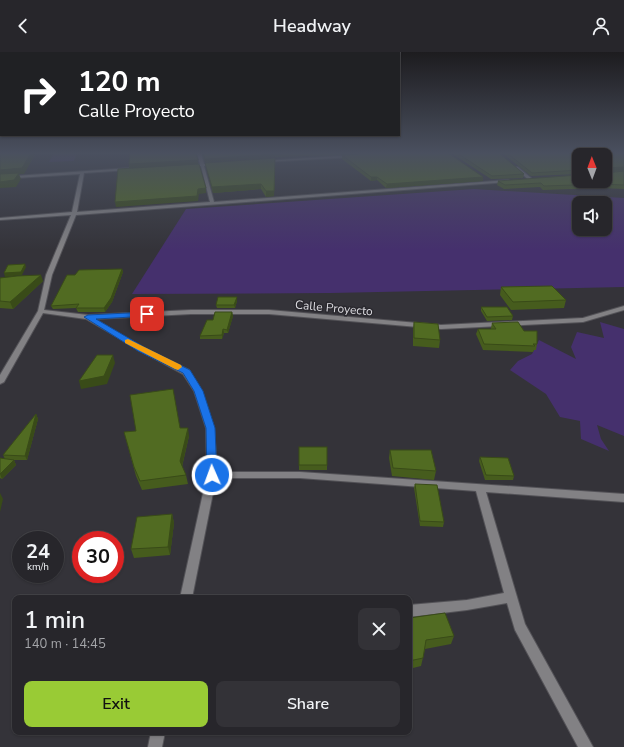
<!DOCTYPE html>
<html lang="en">
<head>
<meta charset="utf-8">
<style>
	body { margin:0; font-family:"Nunito Sans",sans-serif; background:#333237; color:#f1f3f6; height:100vh; display:flex; flex-direction:column; font-size:15px; white-space:nowrap }
	* { box-sizing:border-box; margin:0 }
	p { font-size:13px; color:#a4a5a9 }
	.icon { flex:none; width:22px; height:22px; fill:none; stroke:currentColor; stroke-width:2; stroke-linecap:round; stroke-linejoin:round }
	.map { position:relative; flex:1; overflow:hidden }
	.drawer { position:absolute; left:12px; top:543px; width:400px; height:140px; display:flex; flex-direction:column; background:#27262b; border-radius:8px; box-shadow:0 1px 3px #0004,0 0 0 1px #434347 }
	.drawer>* { flex:none }
	.hud { position:absolute; left:0px; top:0px; width:400px; height:84px; box-shadow:0 1px 3px #0004,0 0 0 1px #434347; background:#202124; color:#fff; overflow:hidden }
	.needle { width:26px; rotate:359deg }
	.controls { position:absolute; left:572px; top:96px; display:grid; gap:8px }
	.controls a { display:grid; place-items:center; width:40px; height:40px; border-radius:8px; background:#27262b; box-shadow:0 1px 3px #0004,0 0 0 1px #434347; font-size:20px }
	.speed { position:absolute; left:12px; top:479px; display:flex; gap:8px; font-size:20px; font-weight:700; text-align:center }
	.speed>* { display:grid; place-content:center; width:52px; height:52px; border-radius:50%; background:#27262b; box-shadow:0 1px 3px #0004,0 0 0 1px #434347; line-height:1 }
	.speed small { font-size:10px; font-weight:400 }
	.speed .limit { border:6px solid #d22; background:#fff; color:#111 }
	.pin { position:absolute; display:grid; place-items:center; width:34px; height:34px; color:#fff; margin:-17px; border-radius:8px; box-shadow:0 2px 6px #0006 }
	.me { position:absolute; width:44px; margin:-22px; rotate:358deg; stroke-linejoin:round; filter:drop-shadow(0 0 3px #0008) }
	.turn { display:flex; align-items:center; gap:14px; height:84px; padding:0 12px; font-size:18px }
	.turn .icon { width:52px; height:52px; stroke-width:2.5 }
	.turn b { display:block; font-size:28px; line-height:34px }
	.round { display:grid; place-items:center; flex:none; width:42px; height:42px; border-radius:8px; background:#333237 }
	.head { display:flex; align-items:center; justify-content:space-between; height:68px; padding:0 12px }
	h1 { font-size:24px; font-weight:600; line-height:30px }
	.action { display:flex; gap:8px; margin-top:auto; padding:8px 12px }
	.action a { flex:1; height:46px; border-radius:8px; background:#99cb35; color:#111; font-size:16px; font-weight:600; line-height:46px; text-align:center }
	.action a+a { background:#333237; color:#f1f3f6 }
	header { display:flex; justify-content:space-between; align-items:center; height:52px; padding:0 12px; background:#27262b; font-size:18px; font-weight:600 }
	.map>svg:first-child { display:block }
	.green { fill:#45306d; fill-rule:evenodd }
	.lines { fill:none; stroke-linecap:round; stroke-linejoin:round }
	.minor-casing { stroke:#535257; stroke-width:2 }
	.minor { fill:#828184; fill-rule:evenodd }
	.wall { fill:#465c1d; fill-rule:evenodd }
	.shaded-wall { fill:#394b18 }
	.building { fill:#516b22; stroke:#394b18 }
	.route { fill:#1a73e8; stroke:#114b97 }
	.slow { fill:#f59e0b }
	.labels { text-anchor:middle; stroke-width:3; stroke-linejoin:round; paint-order:stroke }
	.street-label { font-size:12px; fill:#dedde2; stroke:#2a292f }
</style>
</head>
<body>
<header><svg class="icon" aria-label="back" viewBox="0 0 24 24"><path d="M15 5l-7 7 7 7"/></svg>Headway<svg class="icon" aria-label="person" viewBox="0 0 24 24"><circle cx="12" cy="8" r="4"/><path d="M4 21q1-7 8-7t8 7"/></svg></header>
<div class="map">
<svg width="624" height="695" viewBox="0 0 624 695">
	<rect width="100%" height="100%" fill="#343339"/>
	<g class="green">
		<polygon points="54,101 77,101 74,109 49,110"/>
		<path d="M474 137 624 146V235L331 241 132 242 186 157ZM579 151H605V177H579Z"/>
		<polygon points="600,270 624,277 624,384 597,373 601,387 609,399 581,387 580,369 560,365 546,342 510,318 518,309 532,302 539,288 576,307 571,295 577,280 604,286"/>
	</g>
	<g class="lines">
		<defs>
			<g id="minor">
				<polygon points="197,101 201,101 204,112 217,111 219,112 204,114 214,150 508,128 510,129 508,130 76,163 52,223 44,258 88,263 191,258 269,258 441,273 583,266 624,254 624,258 583,270 441,277 269,262 191,262 95,267 143,296 189,318 202,339 214,376 217,420 300,420 624,442 624,450 486,440 525,572 593,695 578,695 515,578 507,551 467,558 409,565 409,553 467,548 504,541 476,439 300,426 216,426 192,546 180,546 207,423 206,376 194,339 183,322 139,298 86,267 43,261 4,330 0,332 0,323 38,259 46,223 71,163 0,168 0,166 72,160 80,122 0,127 0,125 130,116 129,118 84,121 77,160 210,150 201,114 188,115 186,114 200,112"/>
				<polygon points="353,103 354,105 264,110 262,109"/>
				<polygon points="516,115 518,115 531,126 531,128 529,128 516,117"/>
				<polygon points="151,680 165,680 162,695 148,695"/>
			</g>
		</defs>
		<use href="#minor" class="minor-casing"/>
		<use href="#minor" class="minor"/>
	</g>
	<g class="wall">
		<polygon points="202,101 448,101 483,125 483,129 386,136 377,128 371,129 342,107 342,103 364,102 275,105 205,110"/>
		<polygon points="451,101 499,101 524,122 523,126 491,127"/>
		<path d="M502 101H624V137L601 136 543 138 540 135 504 137 497 133 498 129H605L579 103V122L531 124ZM624 118 606 121V120Z"/>
		<polygon points="205,111 275,111 274,144 266,145 261,137 213,141 206,115"/>
		<polygon points="122,217 123,220 112,250 105,260 78,260 76,256 53,257 51,254 75,223"/>
		<polygon points="0,226 43,229 13,257 0,256"/>
		<polygon points="501,235 566,248 564,256 511,258 500,243"/>
		<polygon points="237,245 237,249 235,256 217,256 216,253"/>
		<polygon points="481,255 513,264 512,268 487,269 481,259"/>
		<polygon points="232,260 233,264 228,281 224,281 222,287 200,287 200,284 213,268"/>
		<polygon points="414,270 440,288 439,296 413,294 413,277"/>
		<polygon points="492,271 524,279 537,292 536,298 534,298 533,300 483,298 476,282 478,277 491,277 491,276"/>
		<polygon points="36,362 38,367 27,408 10,408 14,408 16,413 2,427 0,426 0,406 5,407 3,403"/>
		<polygon points="180,376 189,384 182,415 186,423 188,432 142,438 136,424 124,380"/>
		<polygon points="327,395 327,418 299,418 299,413"/>
		<polygon points="390,398 436,419 434,428 392,424 389,406"/>
		<polygon points="480,405 514,424 513,428 485,428 479,409"/>
		<polygon points="415,432 444,470 443,475 420,474 414,436"/>
		<polygon points="172,462 174,471 170,503 134,506 131,497"/>
		<polygon points="409,566 454,584 451,592 425,597 421,614 409,617"/>
	</g>
	<g class="shaded-wall">
		<polygon points="31,101 36,101 24,122 19,122 21,127 16,135 0,136 0,118"/>
		<polygon points="275,102 275,105 205,110 205,107"/>
		<polygon points="275,106 274,144 266,145 266,139"/>
		<polygon points="198,108 198,112 129,116 129,112"/>
		<polygon points="624,115 624,118 605,120 605,116"/>
		<polygon points="371,125 377,125 377,128 371,129"/>
		<polygon points="483,125 483,129 386,136 387,132"/>
		<polygon points="261,132 261,137 213,141 212,135"/>
		<polygon points="206,136 206,141 199,142 198,149 116,155 115,150 198,137"/>
		<polygon points="25,212 26,215 22,223 5,225 4,221"/>
		<polygon points="122,217 123,220 112,250 105,260 104,256"/>
		<polygon points="41,223 43,229 13,257 10,250"/>
		<polygon points="237,245 237,249 235,256 234,253"/>
		<polygon points="232,260 233,264 228,281 227,278"/>
		<polygon points="223,277 224,281 222,287 222,283"/>
		<polygon points="113,303 115,311 107,332 81,337 79,329"/>
		<polygon points="36,362 38,367 27,408 25,404"/>
		<polygon points="188,376 189,384 181,418 180,409"/>
		<polygon points="14,408 16,413 2,427 0,422"/>
		<polygon points="0,441 3,447 0,460"/>
		<polygon points="172,462 174,471 170,503 168,495"/>
	</g>
	<g class="building">
		<polygon points="0,101 31,101 22,116 0,118"/>
		<polygon points="130,101 196,101 198,108 129,112"/>
		<polygon points="203,101 297,101 275,102 205,107"/>
		<polygon points="377,101 448,101 483,125 387,132 377,125 371,125 342,103"/>
		<polygon points="457,101 499,101 524,122 492,124"/>
		<polygon points="507,101 624,101 624,115 605,116 606,121 624,119 624,133 602,132 544,134 541,131 505,133 498,129 579,123 579,129 605,129 605,103 579,103 579,118 532,121"/>
		<polygon points="275,106 274,139 266,139 261,132 212,135 205,111"/>
		<polygon points="199,112 206,136 198,137 197,144 115,150 118,117"/>
		<polygon points="19,121 14,128 0,130 0,122"/>
		<polygon points="25,212 21,220 4,221 8,213"/>
		<polygon points="122,217 111,246 104,256 76,256 79,252 51,254 67,223 75,223 79,218"/>
		<polygon points="41,223 10,250 0,249 0,226 17,224"/>
		<polygon points="552,234 566,248 513,250 501,235"/>
		<polygon points="218,245 237,245 234,253 216,253"/>
		<polygon points="481,255 507,255 513,264 487,265"/>
		<polygon points="215,260 232,260 227,278 223,277 222,283 200,284 207,268 213,268"/>
		<polygon points="414,270 438,272 440,288 414,286"/>
		<polygon points="518,270 524,279 537,279 537,292 533,292 535,294 484,292 478,277 496,277 492,271"/>
		<polygon points="97,303 113,303 104,324 79,329"/>
		<polygon points="173,337 180,376 188,376 180,409 186,423 140,429 134,415 124,380 136,379 130,343"/>
		<polygon points="36,362 25,404 3,403"/>
		<rect x="299" y="395" width="28" height="18"/>
		<polygon points="390,398 431,398 436,419 393,416"/>
		<polygon points="480,405 508,406 514,424 486,423"/>
		<polygon points="0,406 14,408 0,422"/>
		<polygon points="415,432 437,433 444,470 420,469"/>
		<polygon points="172,462 168,495 131,497 137,465"/>
		<polygon points="445,561 454,584 426,588 423,606 409,609 409,566"/>
	</g>
	<linearGradient id="sky" x2="0" y2="1"><stop stop-color="#1d1c1f"/><stop offset="0.51" stop-color="#4a505f"/><stop offset="1" stop-color="#4a505f" stop-opacity="0"/></linearGradient>
	<rect width="624" height="198" fill="url(#sky)"/>
	<polygon class="route" points="147,260 151,262 150,264 96,267 144,295 190,318 203,339 215,376 217,423 216,426 208,426 207,423 206,376 194,339 183,321 138,299 84,265 88,263"/>
	<polygon class="slow" points="128,287 181,313 182,315 178,318 175,317 125,291 125,288"/>
	<g class="labels">
		<g class="street-label">
			<text transform="translate(334 256) rotate(5)" y="4">Calle Proyecto</text>
		</g>
	</g>
</svg>
<div class="controls">
<a><svg class="needle" viewBox="-14 -14 28 28"><path d="M0-13l5 13h-10z" fill="#e53935"/><path d="M0 13l5-13h-10z" fill="#a4a5a9"/></svg></a>
<a><svg class="icon" aria-label="sound" viewBox="0 0 24 24"><path d="M4 9h4l5-4v14l-5-4H4zM17 9q2 3 0 6"/></svg></a>
</div>
<div class="speed"><div>24<small>km/h</small></div><div class="limit">30</div></div>
<div class="pin" style="left:147px;top:262px;background:#d93025"><svg class="icon" aria-label="arrive" viewBox="0 0 24 24"><path d="M6 21V4h12l-3 4 3 4H6"/></svg></div>
<svg class="me" style="left:212px;top:423px" viewBox="-20 -20 40 40"><circle r="17" fill="#1a73e8" stroke="#fff" stroke-width="3"/><path d="M0-11L8 9 0 5-8 9z" fill="#fff"/></svg>
<div class="hud">
<div class="turn"><svg class="icon" aria-label="right" viewBox="0 0 24 24"><path d="M7 20v-9h11M14 6l5 5-5 5"/></svg><div><b>120 m</b>Calle Proyecto</div></div>
</div>
<section class="drawer">
<div class="head"><div><h1>1 min</h1><p>140 m · 14:45</p></div><a class="round"><svg class="icon" aria-label="close" viewBox="0 0 24 24"><path d="M6 6l12 12M18 6L6 18"/></svg></a></div>
<div class="action"><a>Exit</a><a>Share</a></div>
</section>
</div>
</body>
</html>
